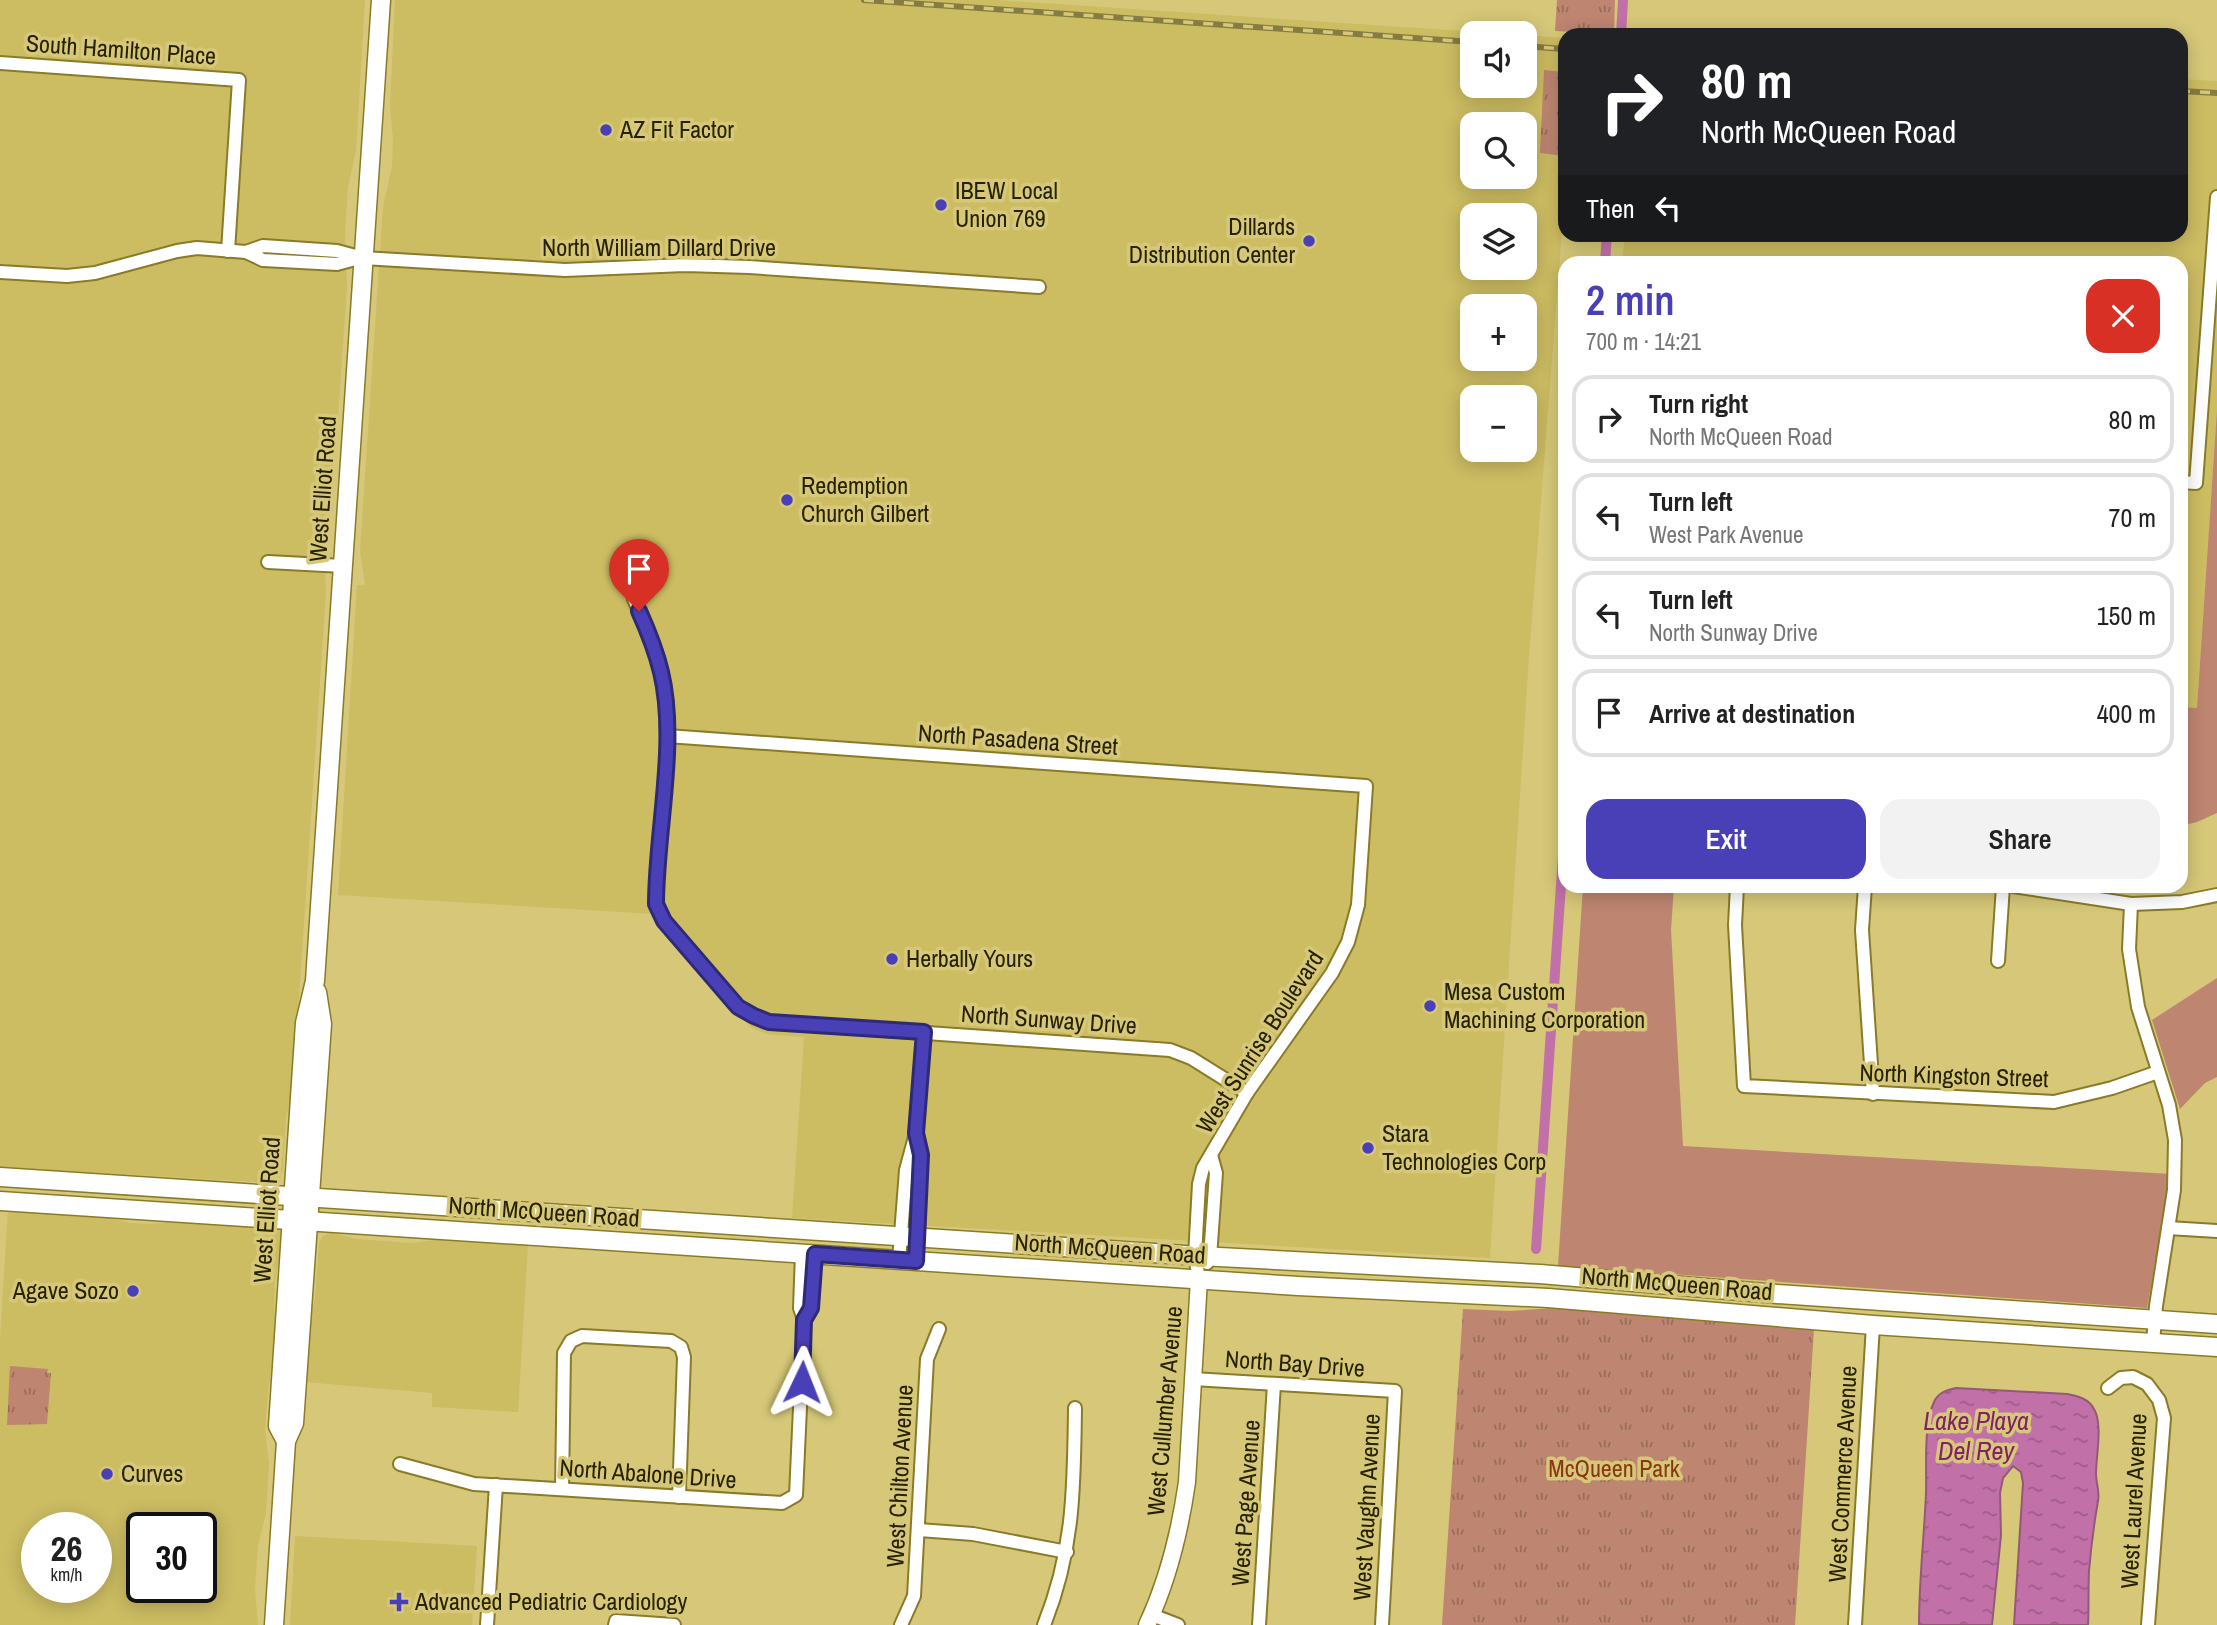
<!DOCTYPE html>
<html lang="en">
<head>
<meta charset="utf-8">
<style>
	body { margin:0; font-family:"Archivo Narrow",sans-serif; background:#f2f2f2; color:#222; height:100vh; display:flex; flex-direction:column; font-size:26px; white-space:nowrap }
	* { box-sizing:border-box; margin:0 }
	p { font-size:23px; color:#767676 }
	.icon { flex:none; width:38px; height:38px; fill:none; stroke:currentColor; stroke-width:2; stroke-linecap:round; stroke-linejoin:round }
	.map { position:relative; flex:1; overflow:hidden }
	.details { position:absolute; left:1558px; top:256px; width:630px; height:637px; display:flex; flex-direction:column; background:#fff; border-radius:21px; box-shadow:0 4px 18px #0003 }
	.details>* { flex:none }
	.top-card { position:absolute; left:1558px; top:28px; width:630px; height:214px; border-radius:21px; box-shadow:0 4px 18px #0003; background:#202124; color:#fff; overflow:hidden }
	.fabs { position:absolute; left:1460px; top:21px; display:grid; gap:14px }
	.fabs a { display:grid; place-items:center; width:77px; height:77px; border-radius:14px; background:#fff; box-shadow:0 4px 18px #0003; font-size:35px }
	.speed { position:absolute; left:21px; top:1512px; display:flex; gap:14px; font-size:35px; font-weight:700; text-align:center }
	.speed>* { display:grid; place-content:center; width:91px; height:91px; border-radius:50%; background:#fff; box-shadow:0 4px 18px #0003; line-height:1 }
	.speed small { font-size:18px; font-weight:400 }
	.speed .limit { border:4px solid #111; border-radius:10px; background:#fff; color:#111 }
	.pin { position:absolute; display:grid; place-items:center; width:60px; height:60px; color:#fff; margin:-72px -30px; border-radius:50% 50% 50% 0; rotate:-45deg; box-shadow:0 0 7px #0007 }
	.pin .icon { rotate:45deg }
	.me { position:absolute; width:77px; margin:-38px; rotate:2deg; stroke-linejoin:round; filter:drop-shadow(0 0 5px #0008) }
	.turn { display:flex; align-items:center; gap:24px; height:147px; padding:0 28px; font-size:32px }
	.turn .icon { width:91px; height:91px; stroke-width:2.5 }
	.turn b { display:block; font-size:49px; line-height:60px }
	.then { display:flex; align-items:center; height:66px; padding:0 28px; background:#0003; gap:14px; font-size:26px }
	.round { display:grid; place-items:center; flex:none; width:74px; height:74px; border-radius:21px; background:#f2f2f2 }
	.overview { display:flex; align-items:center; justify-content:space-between; height:119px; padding:0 28px }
	h1 { font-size:42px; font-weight:600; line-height:52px; color:#4940b7 }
	.cta { display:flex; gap:14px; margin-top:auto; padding:14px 28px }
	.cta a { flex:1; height:80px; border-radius:21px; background:#4940b7; color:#fff; font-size:28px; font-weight:600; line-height:80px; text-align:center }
	.cta a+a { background:#f2f2f2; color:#222 }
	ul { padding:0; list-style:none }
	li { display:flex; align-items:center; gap:21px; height:88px; margin:0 14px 10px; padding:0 14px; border:4px solid #e0e0e0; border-radius:21px }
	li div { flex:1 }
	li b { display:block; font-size:26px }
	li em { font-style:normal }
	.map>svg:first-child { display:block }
	.built { fill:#ccbc62; fill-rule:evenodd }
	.grass { fill:#be8571 }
	.park { fill:url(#park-tufts) }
	.water { fill:url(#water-ripples); stroke:#945976; stroke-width:2 }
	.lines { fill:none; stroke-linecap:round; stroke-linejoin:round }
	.stream { stroke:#945976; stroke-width:3.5 }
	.canal { stroke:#c271a8; stroke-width:10 }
	.minor-casing { stroke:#897b28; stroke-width:16 }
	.tertiary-casing { stroke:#897b28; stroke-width:19 }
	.secondary-casing { stroke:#897b28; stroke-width:21 }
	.minor { stroke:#fff; stroke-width:12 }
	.tertiary { stroke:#fff; stroke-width:16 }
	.secondary { stroke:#fff; stroke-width:18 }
	.rail-casing { stroke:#857c41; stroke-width:6 }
	.rail { stroke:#d6c878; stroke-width:3.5; stroke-dasharray:10; stroke-linecap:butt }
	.route-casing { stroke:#2f2a77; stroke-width:18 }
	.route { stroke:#4940b7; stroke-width:12 }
	.poi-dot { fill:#4940b7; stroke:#d6c878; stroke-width:2.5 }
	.labels { text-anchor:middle; stroke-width:7; stroke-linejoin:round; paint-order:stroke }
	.street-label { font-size:24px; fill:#272200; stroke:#d6c878 }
	.poi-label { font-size:24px; fill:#272200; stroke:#d6c878; text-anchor:start }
	.park-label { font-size:24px; fill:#8a3716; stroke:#d6c878 }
	.water-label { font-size:26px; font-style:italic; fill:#822169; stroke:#d6c878 }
</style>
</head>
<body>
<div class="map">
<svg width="2217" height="1625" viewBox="0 0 2217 1625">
	<defs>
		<pattern id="park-tufts" width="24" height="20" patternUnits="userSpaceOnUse" patternTransform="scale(1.75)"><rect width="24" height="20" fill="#be8571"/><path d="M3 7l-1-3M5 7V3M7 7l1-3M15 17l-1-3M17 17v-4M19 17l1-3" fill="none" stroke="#9a6c5a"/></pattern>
		<pattern id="water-ripples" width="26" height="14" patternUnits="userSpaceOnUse" patternTransform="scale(1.75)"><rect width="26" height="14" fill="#c271a8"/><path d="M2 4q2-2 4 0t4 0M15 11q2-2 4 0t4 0" fill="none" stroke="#9e5c86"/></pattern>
	</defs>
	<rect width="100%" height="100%" fill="#d6c878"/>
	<g class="built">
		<polygon points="0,0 365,0 356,151 348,187 345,232 347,286 335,460 328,491 324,544 326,592 293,1088 286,1117 283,1170 279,1179 274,1183 0,1167"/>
		<path d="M395 0H996L1494 33H1472V86H1524V35L1564 38V206L1529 656 1490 1258 792 1218 804 1037 767 1034 752 1028 728 1006 671 943 656 923 653 914 338 895 357 585H365L360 551 383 207 392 166 393 139 390 105ZM1472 124H1524V177H1472ZM1472 215H1524V268H1472ZM1472 306H1524V359H1472ZM1472 397H1524V450H1472Z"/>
		<polygon points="2181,79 2217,81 2217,410 2197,708 2180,707 2180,262 1622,262 1625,235 2180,234"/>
		<path d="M8 1209 95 1215 131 1223 151 1224 180 1221 276 1228 280 1231 283 1238 275 1280 274 1305 277 1338 268 1391 265 1430 269 1464 266 1513 258 1545 255 1589 258 1625H0V1338ZM37 1528H96V1587H37ZM142 1528H201V1587H142Z"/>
		<polygon points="329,1232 357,1239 411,1243 443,1239 528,1245 518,1412 432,1407 432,1393 305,1382 308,1327 315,1298 319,1243 322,1237"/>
		<polygon points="295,1536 477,1546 472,1625 290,1625"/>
	</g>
	<g class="grass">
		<polygon points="2217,410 2217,813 2197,822 2181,826 2181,707 2197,708"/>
		<polygon points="1583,886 1674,886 1671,930 1683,1146 2171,1174 2147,1308 1558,1266"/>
		<polygon points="2217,978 2217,1077 2205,1083 2180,1109 2152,1020"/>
	</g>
	<g class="park">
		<polygon points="1557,0 1615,0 1614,34 1555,31"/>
		<polygon points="1544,70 1564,72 1564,156 1540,153"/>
		<polygon points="1555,1308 1814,1329 1795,1625 1442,1625 1463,1309 1509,1311"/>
		<polygon points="10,1366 48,1369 47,1373 51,1373 47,1424 7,1425"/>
	</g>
	<path class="water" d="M1956 1388 2067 1394C2078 1396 2089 1399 2094 1409 2103 1424 2096 1456 2096 1474 2096 1483 2100 1492 2098 1501 2094 1524 2091 1547 2089 1571 2088 1589 2089 1607 2088 1625H2014L2023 1483 2021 1472 2013 1466 2003 1478 2000 1493 2001 1535 1992 1625H1919C1919 1581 1924 1538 1926 1494 1927 1470 1923 1424 1934 1402 1938 1393 1946 1390 1956 1388Z"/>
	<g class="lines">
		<polyline class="stream" points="264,1179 265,1171"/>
		<g class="canal">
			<polyline points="1621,35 1623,0"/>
			<polyline points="1605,262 1607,234"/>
			<polyline points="1536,1249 1564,841"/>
		</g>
		<defs>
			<g id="minor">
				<polyline points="0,63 239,80 228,251"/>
				<polyline points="246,252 263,246 337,251 363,258 565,270 685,265 749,267 1039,287"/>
				<polyline points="0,272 67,276 95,273 177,251 197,248 246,252 263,260 337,264 359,258"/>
				<polyline points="2180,482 2196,483 2217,197"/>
				<polyline points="268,562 343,566"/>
				<path d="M634 599C644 623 657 648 662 674 677 750 656 828 656 904L664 921 738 1007 754 1016 769 1022 1170 1050 1191 1058 1247 1093"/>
				<polyline points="667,736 1366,786 1358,905 1348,942 1332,973 1247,1093 1203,1168 1199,1184 1195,1256 1199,1279"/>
				<polyline points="1737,886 1735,925 1744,1086 2054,1102 2112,1088 2158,1072"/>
				<polyline points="1865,886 1862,930 1873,1094"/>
				<polyline points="2013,886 2131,904 2182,902 2217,895"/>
				<polyline points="2131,904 2129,949 2138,1007 2169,1105 2175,1140 2174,1190 2156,1306 2153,1343"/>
				<polyline points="1998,961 2003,886"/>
				<polyline points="2168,1228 2217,1231"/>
				<polyline points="899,1260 906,1170 916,1133 924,1032"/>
				<polyline points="916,1261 921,1155 916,1133"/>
				<polyline points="1207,1263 1210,1257 1216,1173 1211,1155"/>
				<polyline points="804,1320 811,1309 815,1254"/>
				<polyline points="1193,1379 1395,1391 1382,1625"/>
				<polyline points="2108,1388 2121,1378 2133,1377 2147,1384 2159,1400 2164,1418 2148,1625"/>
				<polyline points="400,1464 474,1484 782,1503 796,1495 804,1320 800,1308 802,1253"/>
				<polyline points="562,1489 564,1353 571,1341 582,1336 671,1341 681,1347 684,1357 679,1497"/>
				<polyline points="919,1530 973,1534 1067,1552"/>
				<polyline points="1152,1615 1178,1625"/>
				<polyline points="487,1625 496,1485"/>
				<polyline points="615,1625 616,1621 674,1625"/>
				<polyline points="901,1625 914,1596 927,1359 939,1329"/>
				<path d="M1044 1625C1074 1550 1074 1488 1075 1408"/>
				<polyline points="1259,1625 1274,1384"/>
				<polyline points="1855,1625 1873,1325"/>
			</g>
			<path id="tertiary" d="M1147 1625C1168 1580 1180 1531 1187 1482L1199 1279"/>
			<g id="secondary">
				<polyline points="0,1177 1200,1256 1540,1274 1777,1294 2217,1324"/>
				<polyline points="0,1201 1298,1286 1548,1298 1873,1325 2217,1347"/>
				<polyline points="286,1441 278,1426 305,1023 315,981 381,0"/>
				<polyline points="274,1625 286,1441 294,1423 322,1024 317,992"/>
			</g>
		</defs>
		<use href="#minor" class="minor-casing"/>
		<use href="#tertiary" class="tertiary-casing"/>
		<use href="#secondary" class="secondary-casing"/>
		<use href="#minor" class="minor"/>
		<use href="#tertiary" class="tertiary"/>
		<use href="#secondary" class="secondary"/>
		<defs>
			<g id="rail">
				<polyline points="864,0 1472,42"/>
				<polyline points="1524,46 1564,49"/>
				<polyline points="2180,91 2217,93"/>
			</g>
		</defs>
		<use href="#rail" class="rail-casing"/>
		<use href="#rail" class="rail"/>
	</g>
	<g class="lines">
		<defs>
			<path id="route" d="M639 611C648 631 656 651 661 672 678 742 656 832 656 904L664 921 738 1007 754 1016 769 1022 924 1032 916 1133 921 1155 916 1261 815 1254 811 1308 804 1320 802 1382"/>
		</defs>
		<use href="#route" class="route-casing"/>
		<use href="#route" class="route"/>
	</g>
	<g class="poi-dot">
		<circle cx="606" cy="130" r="7"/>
		<circle cx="941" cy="205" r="7"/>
		<circle cx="1309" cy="241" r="7"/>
		<circle cx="787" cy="500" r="7"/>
		<circle cx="892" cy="959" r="7"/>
		<circle cx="1430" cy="1006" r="7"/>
		<circle cx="1368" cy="1148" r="7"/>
		<circle cx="133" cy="1291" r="7"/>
		<circle cx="107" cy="1474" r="7"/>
		<path d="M395.5 1591.5h7v7h7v7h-7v7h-7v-7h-7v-7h7z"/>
	</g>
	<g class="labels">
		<g class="street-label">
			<text transform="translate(121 50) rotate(4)" y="8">South Hamilton Place</text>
			<text x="659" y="256">North William Dillard Drive</text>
			<text transform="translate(323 489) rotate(-86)" y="8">West Elliot Road</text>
			<text transform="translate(1018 740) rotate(4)" y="8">North Pasadena Street</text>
			<text transform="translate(1049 1020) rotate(4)" y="8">North Sunway Drive</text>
			<text transform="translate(1260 1042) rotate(-57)" y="8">West Sunrise Boulevard</text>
			<text transform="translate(1954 1076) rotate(2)" y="8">North Kingston Street</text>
			<text transform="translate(267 1210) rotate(-86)" y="8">West Elliot Road</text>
			<text transform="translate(544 1212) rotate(4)" y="8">North McQueen Road</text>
			<text transform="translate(1110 1249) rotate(4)" y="8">North McQueen Road</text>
			<text transform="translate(1677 1284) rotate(5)" y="8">North McQueen Road</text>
			<text transform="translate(1295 1364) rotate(4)" y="8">North Bay Drive</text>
			<text transform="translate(1165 1411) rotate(-85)" y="8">West Cullumber Avenue</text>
			<text transform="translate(648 1474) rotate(4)" y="8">North Abalone Drive</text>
			<text transform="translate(1843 1474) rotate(-87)" y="8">West Commerce Avenue</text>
			<text transform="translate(900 1476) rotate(-87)" y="8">West Chilton Avenue</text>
			<text transform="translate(2134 1501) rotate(-87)" y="8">West Laurel Avenue</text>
			<text transform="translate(1246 1503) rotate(-86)" y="8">West Page Avenue</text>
			<text transform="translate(1367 1507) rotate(-87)" y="8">West Vaughn Avenue</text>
		</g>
		<g class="poi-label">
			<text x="620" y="138">AZ Fit Factor</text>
			<text x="955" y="199">IBEW Local<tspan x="955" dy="28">Union 769</tspan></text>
			<text x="1295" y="235" text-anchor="end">Dillards<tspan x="1295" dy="28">Distribution Center</tspan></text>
			<text x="801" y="494">Redemption<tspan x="801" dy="28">Church Gilbert</tspan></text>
			<text x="906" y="967">Herbally Yours</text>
			<text x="1444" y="1000">Mesa Custom<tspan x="1444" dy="28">Machining Corporation</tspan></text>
			<text x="1382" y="1142">Stara<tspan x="1382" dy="28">Technologies Corp</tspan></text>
			<text x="119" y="1299" text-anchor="end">Agave Sozo</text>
			<text x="121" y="1482">Curves</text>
			<text x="415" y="1610">Advanced Pediatric Cardiology</text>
		</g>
		<g class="park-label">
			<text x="1614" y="1477">McQueen Park</text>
		</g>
		<g class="water-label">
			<text x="1976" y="1430">Lake Playa<tspan x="1976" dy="30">Del Rey</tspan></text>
		</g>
	</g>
</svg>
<div class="fabs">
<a><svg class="icon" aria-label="sound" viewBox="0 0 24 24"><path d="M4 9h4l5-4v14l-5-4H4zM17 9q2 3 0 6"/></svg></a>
<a><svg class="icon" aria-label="search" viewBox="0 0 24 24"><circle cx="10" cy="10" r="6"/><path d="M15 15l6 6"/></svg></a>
<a><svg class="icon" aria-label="layers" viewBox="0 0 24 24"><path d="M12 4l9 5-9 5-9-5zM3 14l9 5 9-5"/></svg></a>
<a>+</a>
<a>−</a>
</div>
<div class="speed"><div>26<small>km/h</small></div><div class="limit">30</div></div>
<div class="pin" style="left:639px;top:611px;background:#d93025"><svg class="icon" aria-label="arrive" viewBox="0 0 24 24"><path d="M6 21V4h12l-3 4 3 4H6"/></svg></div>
<svg class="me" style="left:802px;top:1382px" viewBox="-20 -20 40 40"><path d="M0-17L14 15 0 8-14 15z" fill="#4940b7" stroke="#fff" stroke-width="4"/></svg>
<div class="top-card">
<div class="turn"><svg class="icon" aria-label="right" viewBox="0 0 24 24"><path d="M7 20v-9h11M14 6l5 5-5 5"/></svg><div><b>80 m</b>North McQueen Road</div></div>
<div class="then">Then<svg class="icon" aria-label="left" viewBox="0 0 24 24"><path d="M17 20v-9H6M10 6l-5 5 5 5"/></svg></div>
</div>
<section class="details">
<div class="overview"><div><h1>2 min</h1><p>700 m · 14:21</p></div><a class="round" style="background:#d93025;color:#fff"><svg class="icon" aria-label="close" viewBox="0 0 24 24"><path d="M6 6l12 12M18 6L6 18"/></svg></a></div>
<ul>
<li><svg class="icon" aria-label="right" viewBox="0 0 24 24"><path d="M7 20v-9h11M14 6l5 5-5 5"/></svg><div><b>Turn right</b><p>North McQueen Road</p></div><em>80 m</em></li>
<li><svg class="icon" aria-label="left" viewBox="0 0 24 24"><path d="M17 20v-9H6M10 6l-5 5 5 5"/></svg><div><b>Turn left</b><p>West Park Avenue</p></div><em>70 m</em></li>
<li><svg class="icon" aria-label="left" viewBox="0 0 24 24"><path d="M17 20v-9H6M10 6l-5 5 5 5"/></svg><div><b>Turn left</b><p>North Sunway Drive</p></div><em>150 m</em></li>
<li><svg class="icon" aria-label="arrive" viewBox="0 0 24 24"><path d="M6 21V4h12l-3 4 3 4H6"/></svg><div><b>Arrive at destination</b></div><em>400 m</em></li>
</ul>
<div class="cta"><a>Exit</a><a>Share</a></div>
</section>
</div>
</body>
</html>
